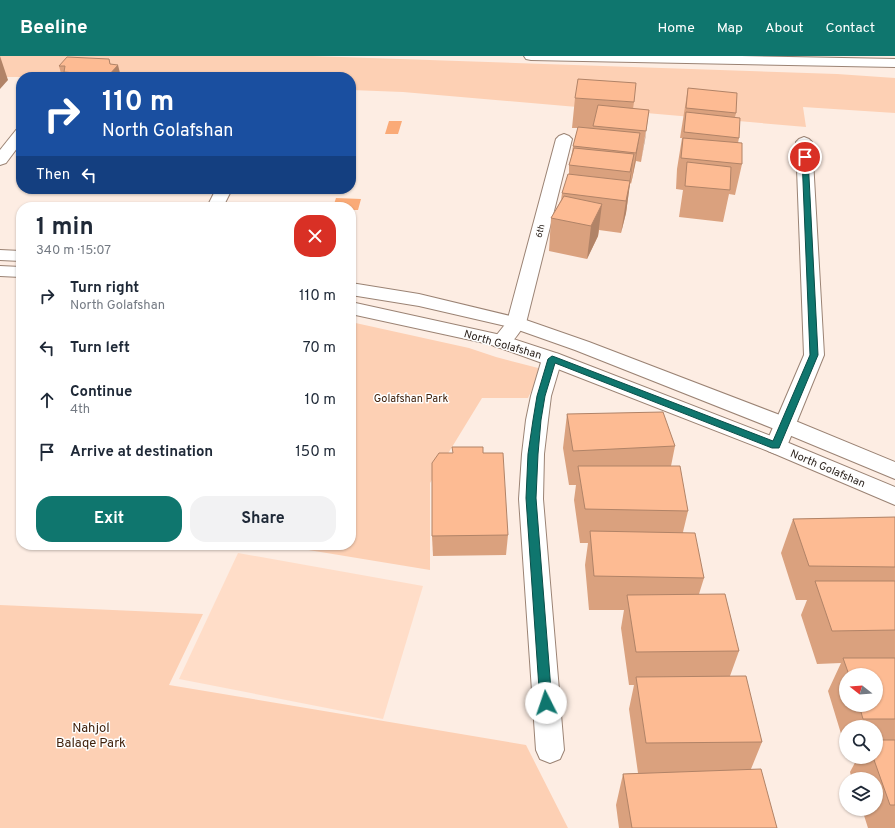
<!DOCTYPE html>
<html lang="en">
<head>
<meta charset="utf-8">
<style>
	body { margin:0; font-family:Overpass,sans-serif; background:#f2f2f3; color:#1f2937; height:100vh; display:flex; flex-direction:column; font-size:15px; white-space:nowrap }
	* { box-sizing:border-box; margin:0 }
	p { font-size:13px; color:#747a83 }
	.icon { flex:none; width:22px; height:22px; fill:none; stroke:currentColor; stroke-width:2; stroke-linecap:round; stroke-linejoin:round }
	.map { position:relative; flex:1; overflow:hidden }
	.drawer { position:absolute; left:16px; top:146px; width:340px; height:348px; display:flex; flex-direction:column; background:#fff; border-radius:16px; box-shadow:0 1px 3px #0004 }
	.drawer>* { flex:none }
	.guide { position:absolute; left:16px; top:16px; width:340px; height:122px; border-radius:16px; box-shadow:0 1px 3px #0004; background:#1a4fa0; color:#fff; overflow:hidden }
	.needle { width:26px; rotate:287deg }
	.buttons { position:absolute; left:839px; top:612px; display:grid; gap:8px }
	.buttons a { display:grid; place-items:center; width:44px; height:44px; border-radius:50%; background:#fff; box-shadow:0 1px 3px #0004; font-size:20px }
	.pin { position:absolute; display:grid; place-items:center; width:34px; height:34px; color:#fff; margin:-17px; border:2px solid #fff; border-radius:50%; box-shadow:0 1px 4px #0007 }
	.me { position:absolute; width:44px; margin:-22px; rotate:356deg; stroke-linejoin:round; filter:drop-shadow(0 0 3px #0008) }
	.turn { display:flex; align-items:center; gap:14px; height:84px; padding:0 20px; font-size:18px }
	.turn .icon { width:52px; height:52px; stroke-width:2.5 }
	.turn b { display:block; font-size:28px; line-height:34px }
	.then { display:flex; align-items:center; height:38px; padding:0 20px; background:#0003; gap:8px; font-size:15px }
	.round { display:grid; place-items:center; flex:none; width:42px; height:42px; border-radius:16px; background:#f2f2f3 }
	.headline { display:flex; align-items:center; justify-content:space-between; height:68px; padding:0 20px }
	h1 { font-size:24px; font-weight:700; line-height:30px }
	.button { display:flex; gap:8px; margin-top:auto; padding:8px 20px }
	.button a { flex:1; height:46px; border-radius:16px; background:#0f766e; color:#fff; font-size:16px; font-weight:700; line-height:46px; text-align:center }
	.button a+a { background:#f2f2f3; color:#1f2937 }
	ul { padding:0; list-style:none }
	li { display:flex; align-items:center; gap:12px; height:52px; padding:0 20px }
	li div { flex:1 }
	li b { display:block; font-size:15px }
	li em { font-style:normal }
	header { display:flex; align-items:center; gap:24px; box-sizing:border-box; height:56px; padding:0 20px; background:#0f766e; color:#fff }
	header strong { font-size:19px }
	nav { display:flex; gap:22px; margin-inline-start:auto; font-size:14px }
	.map>svg:first-child { display:block }
	.built { fill:#ffddc8 }
	.green { fill:#fdd0b4 }
	.water { fill:#faaa77 }
	.lines { fill:none; stroke-linecap:round; stroke-linejoin:round }
	.minor-casing { stroke:#9b8374; stroke-width:2 }
	.secondary-casing { stroke:#9b8374; stroke-width:2 }
	.trunk-casing { stroke:#9b8374; stroke-width:2 }
	.minor { fill:#fff; fill-rule:evenodd }
	.secondary { fill:#fff; fill-rule:evenodd }
	.trunk { fill:#fff; fill-rule:evenodd }
	.wall { fill:#daa17e; fill-rule:evenodd }
	.shaded-wall { fill:#b18367 }
	.building { fill:#fdbb93; stroke:#b18367 }
	.route { fill:#0f766e; stroke:#0a4d48 }
	.labels { text-anchor:middle; stroke-width:3; stroke-linejoin:round; paint-order:stroke }
	.far-street-label { font-size:9px; fill:#271e18; stroke:#fefefe }
	.street-label { font-size:11px; fill:#271e18; stroke:#fefefe }
	.park-label { font-size:11px; fill:#40210b; stroke:#fefefe }
	.near-park-label { font-size:13px; fill:#40210b; stroke:#fefefe }
</style>
</head>
<body>
<header>
<strong>Beeline</strong>
<nav><a>Home</a><a>Map</a><a>About</a><a>Contact</a></nav>
</header>
<div class="map">
<svg width="895" height="772" viewBox="0 0 895 772">
	<rect width="100%" height="100%" fill="#fdede3"/>
	<polygon class="built" points="238,497 423,530 383,663 179,623"/>
	<g class="green">
		<polygon points="0,0 312,0 837,18 895,22 895,57 803,51 806,71 403,36 351,34 351,21 0,21"/>
		<polygon points="351,266 469,292 496,301 542,313 528,342 482,342 430,427 430,514 278,489 351,489"/>
		<polygon points="0,549 203,558 169,629 526,689 568,772 0,772"/>
	</g>
	<g class="water">
		<polygon points="389,65 402,65 398,78 385,78"/>
		<polygon points="336,142 361,143 358,154 351,154 351,151 333,151"/>
	</g>
	<g class="lines">
		<defs>
			<g id="minor">
				<polygon points="21,72 21,87 6,107 0,109 0,94 16,74"/>
				<path d="M564 78 569 80 572 83 526 267C517 279 510 295 494 290L491 286 507 266 556 83 559 80Z"/>
				<polygon points="804,81 809,83 812,86 824,299 787,390 784,395 776,398 768,395 765,390 804,299 796,86 799,83"/>
				<polygon points="216,133 232,133 223,151 207,151"/>
				<polygon points="552,297 559,298 562,303 551,340 548,364 544,398 543,443 564,694 560,703 550,707 540,703 536,694 519,443 522,398 526,364 531,340 542,303 545,298"/>
			</g>
			<g id="secondary">
				<polygon points="0,194 21,195 21,205 0,204"/>
				<polygon points="0,210 21,211 21,221 0,220"/>
				<polygon points="351,227 419,238 523,263 589,286 793,364 895,406 895,423 777,374 575,294 510,271 419,250 351,239"/>
				<polygon points="351,246 501,279 559,298 784,385 895,431 895,449 768,395 545,308 489,288 351,258"/>
			</g>
			<polygon id="trunk" points="524,0 741,0 895,3 895,11 531,4 526,3"/>
		</defs>
		<use href="#minor" class="minor-casing"/>
		<use href="#secondary" class="secondary-casing"/>
		<use href="#trunk" class="trunk-casing"/>
		<use href="#minor" class="minor"/>
		<use href="#secondary" class="secondary"/>
		<use href="#trunk" class="trunk"/>
	</g>
	<g class="wall">
		<polygon points="109,3 110,8 121,21 62,21 59,10"/>
		<polygon points="688,32 736,57 735,61 739,82 738,87 742,108 735,139 729,138 723,166 679,161 683,134 676,133 677,113 682,82 680,82"/>
		<polygon points="575,42 634,46 633,53 649,54 641,106 636,105 631,128 630,127 626,157 621,177 599,174 598,180 587,203 549,195 551,162 561,144 562,137 569,118 569,109 571,102 573,90 578,72 572,72"/>
		<polygon points="567,358 675,390 671,410 688,455 683,476 704,522 699,538 739,595 730,620 762,686 751,713 777,772 619,772 616,749 623,718 638,717 629,653 634,629 629,629 621,572 624,554 589,554 585,509 588,487 580,487 574,444 576,429 569,429 563,392"/>
		<polygon points="483,397 508,479 506,499 433,500 432,480"/>
		<path d="M895 461V772H868L862 753H876V723H852L850 716 858 701H876V671H846V694L828 635 841 607 817 608 801 559 807 544H796L781 497 793 463ZM846 619H876V649H846Z"/>
	</g>
	<g class="shaded-wall">
		<polygon points="0,0 8,24 0,33"/>
		<polygon points="109,3 112,15 118,9 121,21 108,21 108,20 110,8"/>
		<polygon points="649,54 645,84 641,106 646,75"/>
		<polygon points="640,77 635,108 631,128 636,97"/>
		<polygon points="634,98 626,157 621,177 626,145"/>
		<polygon points="602,148 598,180 587,203 591,170"/>
	</g>
	<g class="building">
		<polygon points="67,1 109,3 110,8 118,9 108,20 64,16 65,10 59,10"/>
		<polygon points="578,23 636,27 634,46 575,42"/>
		<polygon points="688,32 737,37 736,57 686,52"/>
		<polygon points="598,49 649,54 646,75 593,70"/>
		<polygon points="686,56 740,62 739,82 684,76"/>
		<polygon points="578,71 640,77 636,97 573,90"/>
		<polygon points="683,82 742,87 742,108 681,102"/>
		<polygon points="574,92 634,98 630,116 569,109"/>
		<polygon points="687,106 731,111 730,134 685,130"/>
		<polygon points="568,118 630,125 626,145 562,137"/>
		<polygon points="564,140 602,148 591,170 551,162"/>
		<polygon points="663,356 675,390 573,395 567,358"/>
		<polygon points="452,391 483,391 483,397 503,397 508,479 432,480 432,407 439,397 453,397"/>
		<polygon points="578,410 680,410 688,455 585,453"/>
		<polygon points="895,461 895,511 809,510 793,463"/>
		<polygon points="590,475 695,477 704,522 594,520"/>
		<polygon points="815,525 895,525 895,574 832,575"/>
		<polygon points="725,538 739,595 636,596 627,539"/>
		<polygon points="843,602 895,602 895,663 863,663 859,649 876,649 876,619 849,619"/>
		<polygon points="746,620 762,686 646,687 636,621"/>
		<polygon points="876,684 895,684 895,749 890,749 873,701 876,701"/>
		<polygon points="761,713 777,772 632,772 623,718"/>
	</g>
	<polygon class="route" points="805,99 808,101 818,299 779,392 772,392 555,307 545,340 541,364 538,398 536,442 552,647 550,650 546,652 542,650 540,647 526,442 528,398 533,364 537,340 548,303 552,300 555,301 773,385 810,299 802,101"/>
	<g class="labels">
		<g class="far-street-label">
			<text transform="translate(540 175) rotate(-75)" y="3">6th</text>
		</g>
		<g class="street-label">
			<text transform="translate(503 288) rotate(16)" y="4">North Golafshan</text>
			<text transform="translate(828 412) rotate(23)" y="4">North Golafshan</text>
		</g>
		<g class="park-label">
			<text x="411" y="346">Golafshan Park</text>
		</g>
		<g class="near-park-label">
			<text x="91" y="676">Nahjol<tspan x="91" dy="15">Balaqe Park</tspan></text>
		</g>
	</g>
</svg>
<div class="buttons">
<a><svg class="needle" viewBox="-14 -14 28 28"><path d="M0-13l5 13h-10z" fill="#e53935"/><path d="M0 13l5-13h-10z" fill="#747a83"/></svg></a>
<a><svg class="icon" aria-label="search" viewBox="0 0 24 24"><circle cx="10" cy="10" r="6"/><path d="M15 15l6 6"/></svg></a>
<a><svg class="icon" aria-label="layers" viewBox="0 0 24 24"><path d="M12 4l9 5-9 5-9-5zM3 14l9 5 9-5"/></svg></a>
</div>
<div class="pin" style="left:805px;top:101px;background:#d93025"><svg class="icon" aria-label="arrive" viewBox="0 0 24 24"><path d="M6 21V4h12l-3 4 3 4H6"/></svg></div>
<svg class="me" style="left:546px;top:647px" viewBox="-20 -20 40 40"><circle r="19" fill="#fff"/><path d="M0-13L10 11 0 6-10 11z" fill="#0f766e"/></svg>
<div class="guide">
<div class="turn"><svg class="icon" aria-label="right" viewBox="0 0 24 24"><path d="M7 20v-9h11M14 6l5 5-5 5"/></svg><div><b>110 m</b>North Golafshan</div></div>
<div class="then">Then<svg class="icon" aria-label="left" viewBox="0 0 24 24"><path d="M17 20v-9H6M10 6l-5 5 5 5"/></svg></div>
</div>
<section class="drawer">
<div class="headline"><div><h1>1 min</h1><p>340 m · 15:07</p></div><a class="round" style="background:#d93025;color:#fff"><svg class="icon" aria-label="close" viewBox="0 0 24 24"><path d="M6 6l12 12M18 6L6 18"/></svg></a></div>
<ul>
<li><svg class="icon" aria-label="right" viewBox="0 0 24 24"><path d="M7 20v-9h11M14 6l5 5-5 5"/></svg><div><b>Turn right</b><p>North Golafshan</p></div><em>110 m</em></li>
<li><svg class="icon" aria-label="left" viewBox="0 0 24 24"><path d="M17 20v-9H6M10 6l-5 5 5 5"/></svg><div><b>Turn left</b></div><em>70 m</em></li>
<li><svg class="icon" aria-label="ahead" viewBox="0 0 24 24"><path d="M12 20V5M6 11l6-6 6 6"/></svg><div><b>Continue</b><p>4th</p></div><em>10 m</em></li>
<li><svg class="icon" aria-label="arrive" viewBox="0 0 24 24"><path d="M6 21V4h12l-3 4 3 4H6"/></svg><div><b>Arrive at destination</b></div><em>150 m</em></li>
</ul>
<div class="button"><a>Exit</a><a>Share</a></div>
</section>
</div>
</body>
</html>
